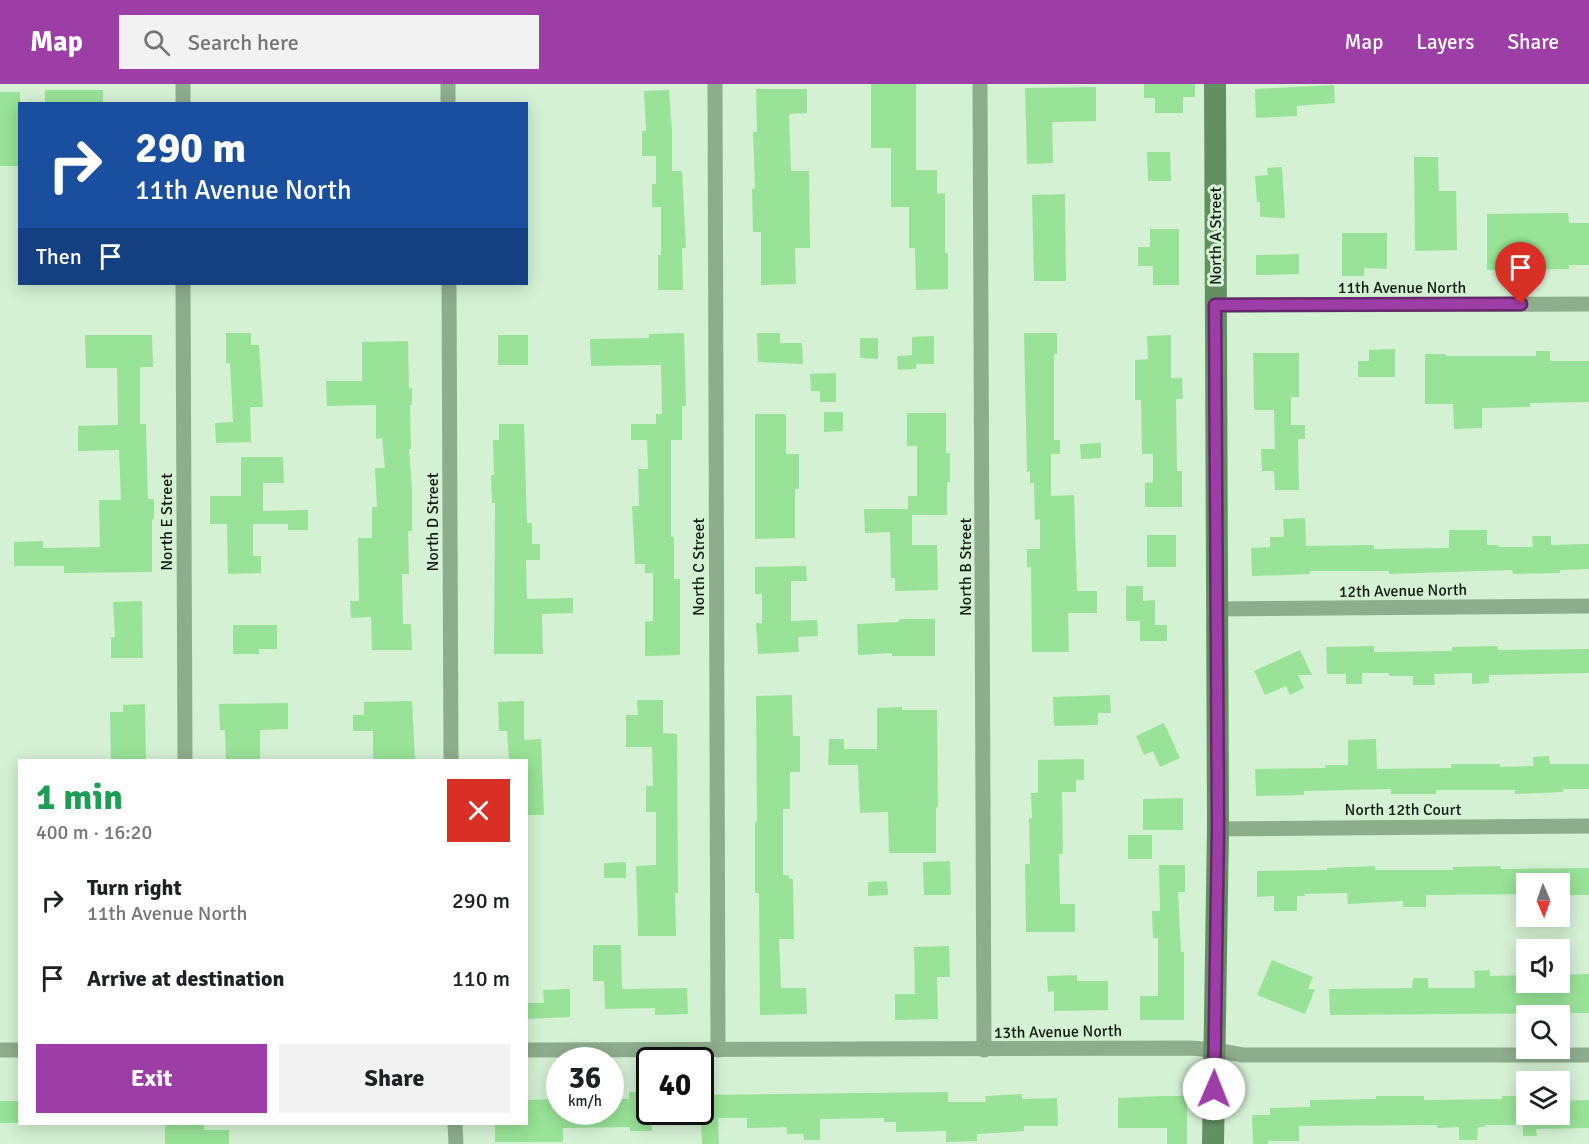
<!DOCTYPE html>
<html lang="en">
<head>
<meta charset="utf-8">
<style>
	body { margin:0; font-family:Signika,sans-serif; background:#f2f2f2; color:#202124; height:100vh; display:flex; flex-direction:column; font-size:22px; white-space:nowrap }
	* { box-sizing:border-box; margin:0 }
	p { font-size:20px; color:#757577 }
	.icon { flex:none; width:33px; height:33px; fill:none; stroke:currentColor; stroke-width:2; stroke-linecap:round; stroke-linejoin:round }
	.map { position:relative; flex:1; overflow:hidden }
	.panel { position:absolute; left:18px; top:675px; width:510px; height:366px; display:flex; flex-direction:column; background:#fff; border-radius:0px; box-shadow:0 3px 15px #0003 }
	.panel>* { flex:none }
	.hud { position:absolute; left:18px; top:18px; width:510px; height:183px; border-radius:0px; box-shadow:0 3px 15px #0003; background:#1a4fa0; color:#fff; overflow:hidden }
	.needle { width:39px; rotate:178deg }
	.tools { position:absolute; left:1516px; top:789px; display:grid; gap:12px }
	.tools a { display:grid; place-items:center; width:54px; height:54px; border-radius:0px; background:#fff; box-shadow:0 3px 15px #0003; font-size:30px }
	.speed { position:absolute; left:546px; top:963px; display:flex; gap:12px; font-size:30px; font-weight:700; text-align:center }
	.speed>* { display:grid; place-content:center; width:78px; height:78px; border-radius:50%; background:#fff; box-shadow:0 3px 15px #0003; line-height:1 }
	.speed small { font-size:15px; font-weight:400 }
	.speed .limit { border:3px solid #111; border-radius:9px; background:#fff; color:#111 }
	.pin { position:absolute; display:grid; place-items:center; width:51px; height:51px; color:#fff; margin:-62px -26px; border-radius:50% 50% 50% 0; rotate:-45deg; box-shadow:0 0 6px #0007 }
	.pin .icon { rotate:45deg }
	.me { position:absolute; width:66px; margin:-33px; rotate:1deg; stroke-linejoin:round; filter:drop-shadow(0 0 4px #0008) }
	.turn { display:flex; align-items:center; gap:21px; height:126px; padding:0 18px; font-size:27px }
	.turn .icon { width:78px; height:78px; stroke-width:2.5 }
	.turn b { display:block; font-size:42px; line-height:51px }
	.then { display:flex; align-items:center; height:57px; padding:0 18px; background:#0003; gap:12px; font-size:22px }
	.round { display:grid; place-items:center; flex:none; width:63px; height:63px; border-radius:0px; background:#f2f2f2 }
	.overview { display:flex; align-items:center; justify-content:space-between; height:102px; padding:0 18px }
	h1 { font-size:36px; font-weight:800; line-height:45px; color:#1e9e55 }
	.action { display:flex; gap:12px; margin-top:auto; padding:12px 18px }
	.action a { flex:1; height:69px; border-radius:0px; background:#9d3ea6; color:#fff; font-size:24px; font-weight:800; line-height:69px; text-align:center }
	.action a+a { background:#f2f2f2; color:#202124 }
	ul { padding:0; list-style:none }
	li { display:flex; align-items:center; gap:18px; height:78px; padding:0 18px }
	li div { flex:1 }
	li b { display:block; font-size:22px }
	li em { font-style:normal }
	header { display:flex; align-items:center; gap:36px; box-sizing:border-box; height:84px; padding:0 30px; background:#9d3ea6; color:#fff }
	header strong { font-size:28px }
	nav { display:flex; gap:33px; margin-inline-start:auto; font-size:21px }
	.search { width:420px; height:54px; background:#f2f2f2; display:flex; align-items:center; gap:15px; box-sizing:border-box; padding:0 21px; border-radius:0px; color:#757577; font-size:22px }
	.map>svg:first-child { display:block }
	.building { fill:#98e397 }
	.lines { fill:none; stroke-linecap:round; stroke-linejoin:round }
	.street { stroke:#8ead8d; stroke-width:15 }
	.secondary { stroke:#629061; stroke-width:22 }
	.route-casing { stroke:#66286c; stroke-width:15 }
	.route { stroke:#9d3ea6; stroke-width:10 }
	.labels { text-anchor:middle; stroke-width:6; stroke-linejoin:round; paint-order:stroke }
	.street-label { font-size:16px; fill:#111b11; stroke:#d5f1d4 }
</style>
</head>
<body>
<header>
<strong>Map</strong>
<div class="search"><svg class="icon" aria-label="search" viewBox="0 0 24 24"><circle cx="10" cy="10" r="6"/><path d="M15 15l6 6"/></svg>Search here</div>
<nav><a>Map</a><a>Layers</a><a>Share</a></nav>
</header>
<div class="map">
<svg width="1589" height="1060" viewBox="0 0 1589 1060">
	<rect width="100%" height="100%" fill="#d5f1d4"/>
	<g class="building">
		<polygon points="871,0 916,0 916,86 937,86 937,110 945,109 945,169 948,169 948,205 916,206 915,164 909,164 909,123 891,123 891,64 871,64"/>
		<polygon points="1144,0 1195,0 1195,13 1183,13 1183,29 1155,29 1155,14 1144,14"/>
		<polygon points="1334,1 1335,19 1297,22 1297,32 1256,34 1255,5"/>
		<polygon points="1096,3 1096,37 1052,38 1053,79 1027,80 1025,4"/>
		<polygon points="756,5 807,5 807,29 789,30 791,87 809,87 810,164 795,164 796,200 761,201 761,148 753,148 752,105 755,104 753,48 757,48"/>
		<rect x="45" y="6" width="58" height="14"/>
		<polygon points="669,6 672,47 672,87 682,87 686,164 682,164 683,206 658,206 658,171 661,171 661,123 652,123 652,100 656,100 656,72 642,72 642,47 646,47 644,7"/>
		<rect x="0" y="8" width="20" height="74"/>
		<polygon points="1147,68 1170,68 1171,97 1148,97"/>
		<polygon points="1414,73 1438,73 1439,107 1456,107 1457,166 1415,167"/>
		<polygon points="1282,83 1285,134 1260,133 1260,118 1257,118 1255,92 1268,91 1267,84"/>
		<polygon points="1065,110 1066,197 1034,197 1032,111"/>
		<polygon points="1568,129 1569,139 1589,139 1589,181 1569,181 1569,185 1487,186 1487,130"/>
		<polygon points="1150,145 1179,145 1179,201 1153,201 1153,182 1138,182 1138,163 1150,163"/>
		<polygon points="1342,149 1387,149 1387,185 1364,184 1364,192 1342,192"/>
		<polygon points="1299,170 1299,190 1256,191 1256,171"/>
		<polygon points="226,249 251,249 251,261 259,261 263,323 250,323 251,358 216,359 215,339 233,338 230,279 226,279"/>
		<polygon points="684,249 686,322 682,322 682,356 671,356 671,453 674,453 674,495 680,495 680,571 645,572 645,538 653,537 653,489 645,489 645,480 635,480 632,422 639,422 638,385 648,385 647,356 631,356 631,340 656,340 656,330 662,330 661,281 591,282 590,255 649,254 649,250"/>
		<polygon points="757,249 780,249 780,259 802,259 803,280 758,278"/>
		<polygon points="1024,249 1057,249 1057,270 1054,270 1054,356 1060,356 1060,370 1051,370 1051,412 1074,411 1077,507 1097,507 1097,529 1068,529 1069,568 1032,568 1031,483 1027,483 1027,465 1040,465 1040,435 1035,436 1034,399 1030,399 1030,387 1027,388"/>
		<polygon points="85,251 152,251 153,283 140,283 140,340 146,340 148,415 154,415 154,435 152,435 152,488 64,489 64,482 14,482 14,458 43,457 43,464 100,463 99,416 121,416 119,366 78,367 78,342 118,341 117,284 86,284"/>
		<rect x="498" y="251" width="30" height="30"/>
		<polygon points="1171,251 1171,294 1182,294 1183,315 1176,315 1177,387 1182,387 1182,423 1145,423 1145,399 1153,398 1153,370 1142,370 1141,316 1135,316 1135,276 1148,275 1147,252"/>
		<polygon points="934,252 934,280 916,280 916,285 898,286 897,272 912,271 912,253"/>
		<polygon points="860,254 878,254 878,275 860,274"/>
		<polygon points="408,257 409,304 412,304 412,321 410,321 411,365 409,365 412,405 412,447 408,447 409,490 402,490 403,540 411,540 412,566 372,566 371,533 351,534 350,517 359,517 358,454 372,454 372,423 377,423 375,384 385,384 382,354 376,355 376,321 327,322 326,297 362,297 362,258"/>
		<polygon points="1395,265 1395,293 1358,293 1358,277 1369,277 1369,266"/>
		<polygon points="1536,267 1550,267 1550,277 1589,277 1589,318 1530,319 1530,323 1482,324 1482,344 1454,345 1453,320 1425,320 1425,270 1446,270 1446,272 1536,272"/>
		<polygon points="1253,269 1299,269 1299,313 1291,313 1291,341 1305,341 1305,355 1298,355 1299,406 1275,406 1274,387 1262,387 1261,365 1275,365 1274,326 1254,326"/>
		<polygon points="836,289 836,318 820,318 820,307 811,307 810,290"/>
		<polygon points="824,328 843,328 843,347 824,348"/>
		<polygon points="907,329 946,329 946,369 950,369 950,398 947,398 947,431 912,431 912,461 937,461 938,506 895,507 895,494 891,494 890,448 865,449 864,425 908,425 908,412 917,412 917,362 907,362"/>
		<polygon points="755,330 786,330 786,370 799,370 799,405 795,405 795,454 755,455"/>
		<polygon points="499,340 524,340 527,439 532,439 532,460 540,460 540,476 526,476 527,515 573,514 573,529 542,530 543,570 494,570 495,419 492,419 491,391 494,391 493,356 499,356"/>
		<polygon points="1101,359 1101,374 1081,375 1080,360"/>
		<polygon points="241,373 283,373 284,399 263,399 263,427 308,426 308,446 288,446 288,440 253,440 253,472 261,472 261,489 228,490 227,440 210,440 210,412 241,412"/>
		<polygon points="1305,434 1306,462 1374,461 1374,465 1449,464 1449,446 1487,446 1487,461 1498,461 1499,463 1533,463 1532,452 1551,452 1551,461 1589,460 1589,485 1560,486 1560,489 1513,490 1512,486 1389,490 1389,487 1310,487 1310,490 1252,492 1251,464 1270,463 1270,453 1284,453 1283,435"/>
		<rect x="1147" y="451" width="29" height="32"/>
		<polygon points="806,482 807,497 791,497 791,537 817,536 818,552 798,553 799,568 758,570 756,539 762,539 762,510 755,510 755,483"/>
		<polygon points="1126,502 1143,502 1143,517 1155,516 1155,541 1167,541 1167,557 1140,557 1140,537 1126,537"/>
		<polygon points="142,517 143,574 111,574 111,553 115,553 113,518"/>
		<polygon points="899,535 935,535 935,572 892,572 892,569 858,571 857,540 899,538"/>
		<polygon points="233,541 277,541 277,565 259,565 259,570 233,570"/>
		<polygon points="1374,562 1374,568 1452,567 1452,563 1498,562 1498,566 1589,565 1589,589 1489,591 1489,599 1472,600 1472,589 1434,590 1435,601 1413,601 1413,592 1389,592 1389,589 1362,589 1362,600 1346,600 1346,590 1327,590 1326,563"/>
		<polygon points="1300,566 1312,591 1298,591 1304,604 1290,611 1286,602 1265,611 1254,587"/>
		<polygon points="792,611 793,652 800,652 800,688 790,688 790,725 783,725 783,791 789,791 789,795 793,795 794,855 779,855 781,904 806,904 807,930 760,931 759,809 755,809 755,738 757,738 756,612"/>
		<polygon points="1110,611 1111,629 1098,629 1098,641 1054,642 1053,613"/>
		<polygon points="637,616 663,616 663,649 677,650 678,809 675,809 676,852 638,852 636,782 656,781 656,728 646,728 646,702 653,702 652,663 626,663 626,631 638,631"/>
		<polygon points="412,617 415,676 373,676 373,647 353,647 353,631 364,631 364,618"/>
		<polygon points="524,617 524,656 541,655 544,731 526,731 526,676 509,676 507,647 499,647 498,618"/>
		<polygon points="288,619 288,645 260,646 260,676 226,676 225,646 220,646 219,620"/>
		<polygon points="145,620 146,676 111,676 110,628 123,628 123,621"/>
		<polygon points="902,623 902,626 937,626 938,723 936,723 936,769 889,769 888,728 860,729 858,681 828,681 829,655 844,655 844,665 877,665 877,624"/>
		<polygon points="1164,639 1180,674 1160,683 1153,667 1144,671 1136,652"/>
		<polygon points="1376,655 1377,685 1451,684 1451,680 1500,680 1500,683 1534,682 1533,673 1549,672 1550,680 1589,680 1589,705 1563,705 1563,708 1515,710 1515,706 1436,706 1436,710 1391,710 1391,705 1304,707 1304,711 1256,712 1255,685 1326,684 1325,681 1348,681 1348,656"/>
		<polygon points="1084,675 1084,696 1076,696 1076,708 1062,708 1063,770 1059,770 1060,820 1075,820 1075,848 1026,848 1025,780 1030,780 1029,734 1032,734 1031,709 1038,709 1038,676"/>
		<polygon points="1183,714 1183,746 1143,746 1143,715"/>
		<rect x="1128" y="751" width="24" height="24"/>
		<polygon points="950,777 951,811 924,811 923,778"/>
		<polygon points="626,778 626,794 604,794 604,779"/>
		<polygon points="1159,781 1185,781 1185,808 1178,808 1181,868 1184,868 1184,936 1140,936 1140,912 1158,912 1158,854 1153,854 1152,827 1160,827"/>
		<polygon points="1375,782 1375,786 1453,786 1453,783 1500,782 1501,785 1589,784 1589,811 1560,811 1560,800 1527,800 1527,810 1426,811 1426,823 1403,823 1403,817 1348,820 1347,809 1304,810 1305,812 1297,812 1297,827 1274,827 1274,812 1257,813 1257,787 1327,786 1327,784"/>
		<polygon points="887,797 888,811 868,812 868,798"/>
		<polygon points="593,861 621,861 622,905 687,904 688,930 655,931 655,924 605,925 604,897 593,897"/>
		<polygon points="949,862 950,893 937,893 938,935 895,936 895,910 915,910 914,863"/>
		<polygon points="1272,876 1313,893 1308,905 1315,905 1305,930 1257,911"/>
		<polygon points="1490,886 1490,892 1527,891 1527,898 1560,898 1560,891 1589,890 1589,929 1330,931 1329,905 1412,904 1413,894 1428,894 1428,904 1475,904 1474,887"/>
		<polygon points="1077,891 1077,897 1108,897 1108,926 1054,927 1054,907 1048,908 1047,892"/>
		<polygon points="570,905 570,933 526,935 526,919 544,919 543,906"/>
		<polygon points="629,1008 650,1008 652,1047 630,1047 630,1043 563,1044 563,1058 495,1058 495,1040 526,1040 526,1016 560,1015 560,1028 610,1028 610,1015 629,1015"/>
		<polygon points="948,1008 948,1018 986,1018 985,1012 1022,1010 1022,1015 1057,1014 1058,1042 1024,1042 1024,1047 977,1050 977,1057 946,1058 946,1047 896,1048 896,1038 884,1038 884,1034 820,1035 820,1056 804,1056 803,1050 787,1050 787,1043 747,1044 747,1034 718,1034 719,1060 702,1060 700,1011"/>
		<polygon points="1161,1012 1187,1012 1187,1060 1167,1060 1167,1044 1118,1044 1118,1014"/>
		<polygon points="1376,1012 1424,1012 1424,1016 1502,1015 1502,1012 1527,1012 1527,1030 1561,1030 1561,1017 1589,1016 1589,1044 1536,1045 1537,1052 1523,1052 1523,1041 1485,1041 1485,1043 1478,1043 1477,1056 1459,1056 1459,1043 1437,1044 1437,1041 1299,1042 1299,1057 1268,1057 1268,1060 1253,1060 1252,1031 1270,1031 1270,1024 1310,1023 1310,1016 1376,1015"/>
		<rect x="0" y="1017" width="20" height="22"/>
		<polygon points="165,1040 204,1040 204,1046 229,1046 229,1060 165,1060"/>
	</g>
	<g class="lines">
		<g class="street">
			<polyline points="183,0 183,20"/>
			<polyline points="448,0 448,20"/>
			<polyline points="715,0 718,966"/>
			<polyline points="980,0 984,966"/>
			<polyline points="183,200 185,676"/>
			<polyline points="449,200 451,676"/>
			<polyline points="1215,221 1589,220"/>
			<polyline points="1217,525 1589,522"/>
			<polyline points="1218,745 1589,742"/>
			<polyline points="0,966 20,966"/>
			<polyline points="526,966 1190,964 1215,966 1243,971 1589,971"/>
			<polyline points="455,1040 456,1060"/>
		</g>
		<polyline class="secondary" points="1213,1060 1218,745 1215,0"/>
	</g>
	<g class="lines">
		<defs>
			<polyline id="route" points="1214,1005 1218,745 1215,221 1521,220"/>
		</defs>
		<use href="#route" class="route-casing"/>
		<use href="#route" class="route"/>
	</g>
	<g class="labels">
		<g class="street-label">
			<text transform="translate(1215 152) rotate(-90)" y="6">North A Street</text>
			<text x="1402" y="209">11th Avenue North</text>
			<text transform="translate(166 438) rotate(-90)" y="6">North E Street</text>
			<text transform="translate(432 438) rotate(-90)" y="6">North D Street</text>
			<text transform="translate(698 483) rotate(-90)" y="6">North C Street</text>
			<text transform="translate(965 483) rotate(-90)" y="6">North B Street</text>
			<text transform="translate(1403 506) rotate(-1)" y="6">12th Avenue North</text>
			<text x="1403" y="731">North 12th Court</text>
			<text transform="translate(1058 947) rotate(-1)" y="6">13th Avenue North</text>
		</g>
	</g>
</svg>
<div class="tools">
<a><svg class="needle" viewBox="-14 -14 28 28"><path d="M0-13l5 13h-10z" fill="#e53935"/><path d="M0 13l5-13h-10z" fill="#757577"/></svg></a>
<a><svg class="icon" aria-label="sound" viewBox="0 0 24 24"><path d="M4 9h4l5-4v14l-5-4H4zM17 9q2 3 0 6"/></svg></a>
<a><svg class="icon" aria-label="search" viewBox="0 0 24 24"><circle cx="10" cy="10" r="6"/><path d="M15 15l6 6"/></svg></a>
<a><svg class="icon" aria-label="layers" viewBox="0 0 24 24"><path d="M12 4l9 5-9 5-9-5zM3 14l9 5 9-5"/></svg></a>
</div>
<div class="speed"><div>36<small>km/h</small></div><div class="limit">40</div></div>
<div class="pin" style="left:1521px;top:220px;background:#d93025"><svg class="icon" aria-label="arrive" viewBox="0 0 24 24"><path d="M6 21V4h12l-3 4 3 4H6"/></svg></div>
<svg class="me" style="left:1214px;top:1005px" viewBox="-20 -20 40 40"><circle r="19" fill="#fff"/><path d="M0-13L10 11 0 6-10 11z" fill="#9d3ea6"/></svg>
<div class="hud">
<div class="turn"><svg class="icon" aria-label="right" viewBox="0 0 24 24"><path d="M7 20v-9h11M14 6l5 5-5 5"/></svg><div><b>290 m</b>11th Avenue North</div></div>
<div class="then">Then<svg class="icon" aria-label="arrive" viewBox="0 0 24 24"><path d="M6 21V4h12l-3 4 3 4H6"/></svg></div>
</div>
<section class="panel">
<div class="overview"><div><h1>1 min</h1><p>400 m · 16:20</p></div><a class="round" style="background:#d93025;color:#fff"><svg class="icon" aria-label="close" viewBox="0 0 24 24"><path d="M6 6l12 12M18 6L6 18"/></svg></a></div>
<ul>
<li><svg class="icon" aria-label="right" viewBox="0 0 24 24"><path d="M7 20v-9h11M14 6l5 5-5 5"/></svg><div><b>Turn right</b><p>11th Avenue North</p></div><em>290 m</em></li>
<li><svg class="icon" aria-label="arrive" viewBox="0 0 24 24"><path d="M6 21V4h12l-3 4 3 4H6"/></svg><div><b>Arrive at destination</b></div><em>110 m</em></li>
</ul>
<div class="action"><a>Exit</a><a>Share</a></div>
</section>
</div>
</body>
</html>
